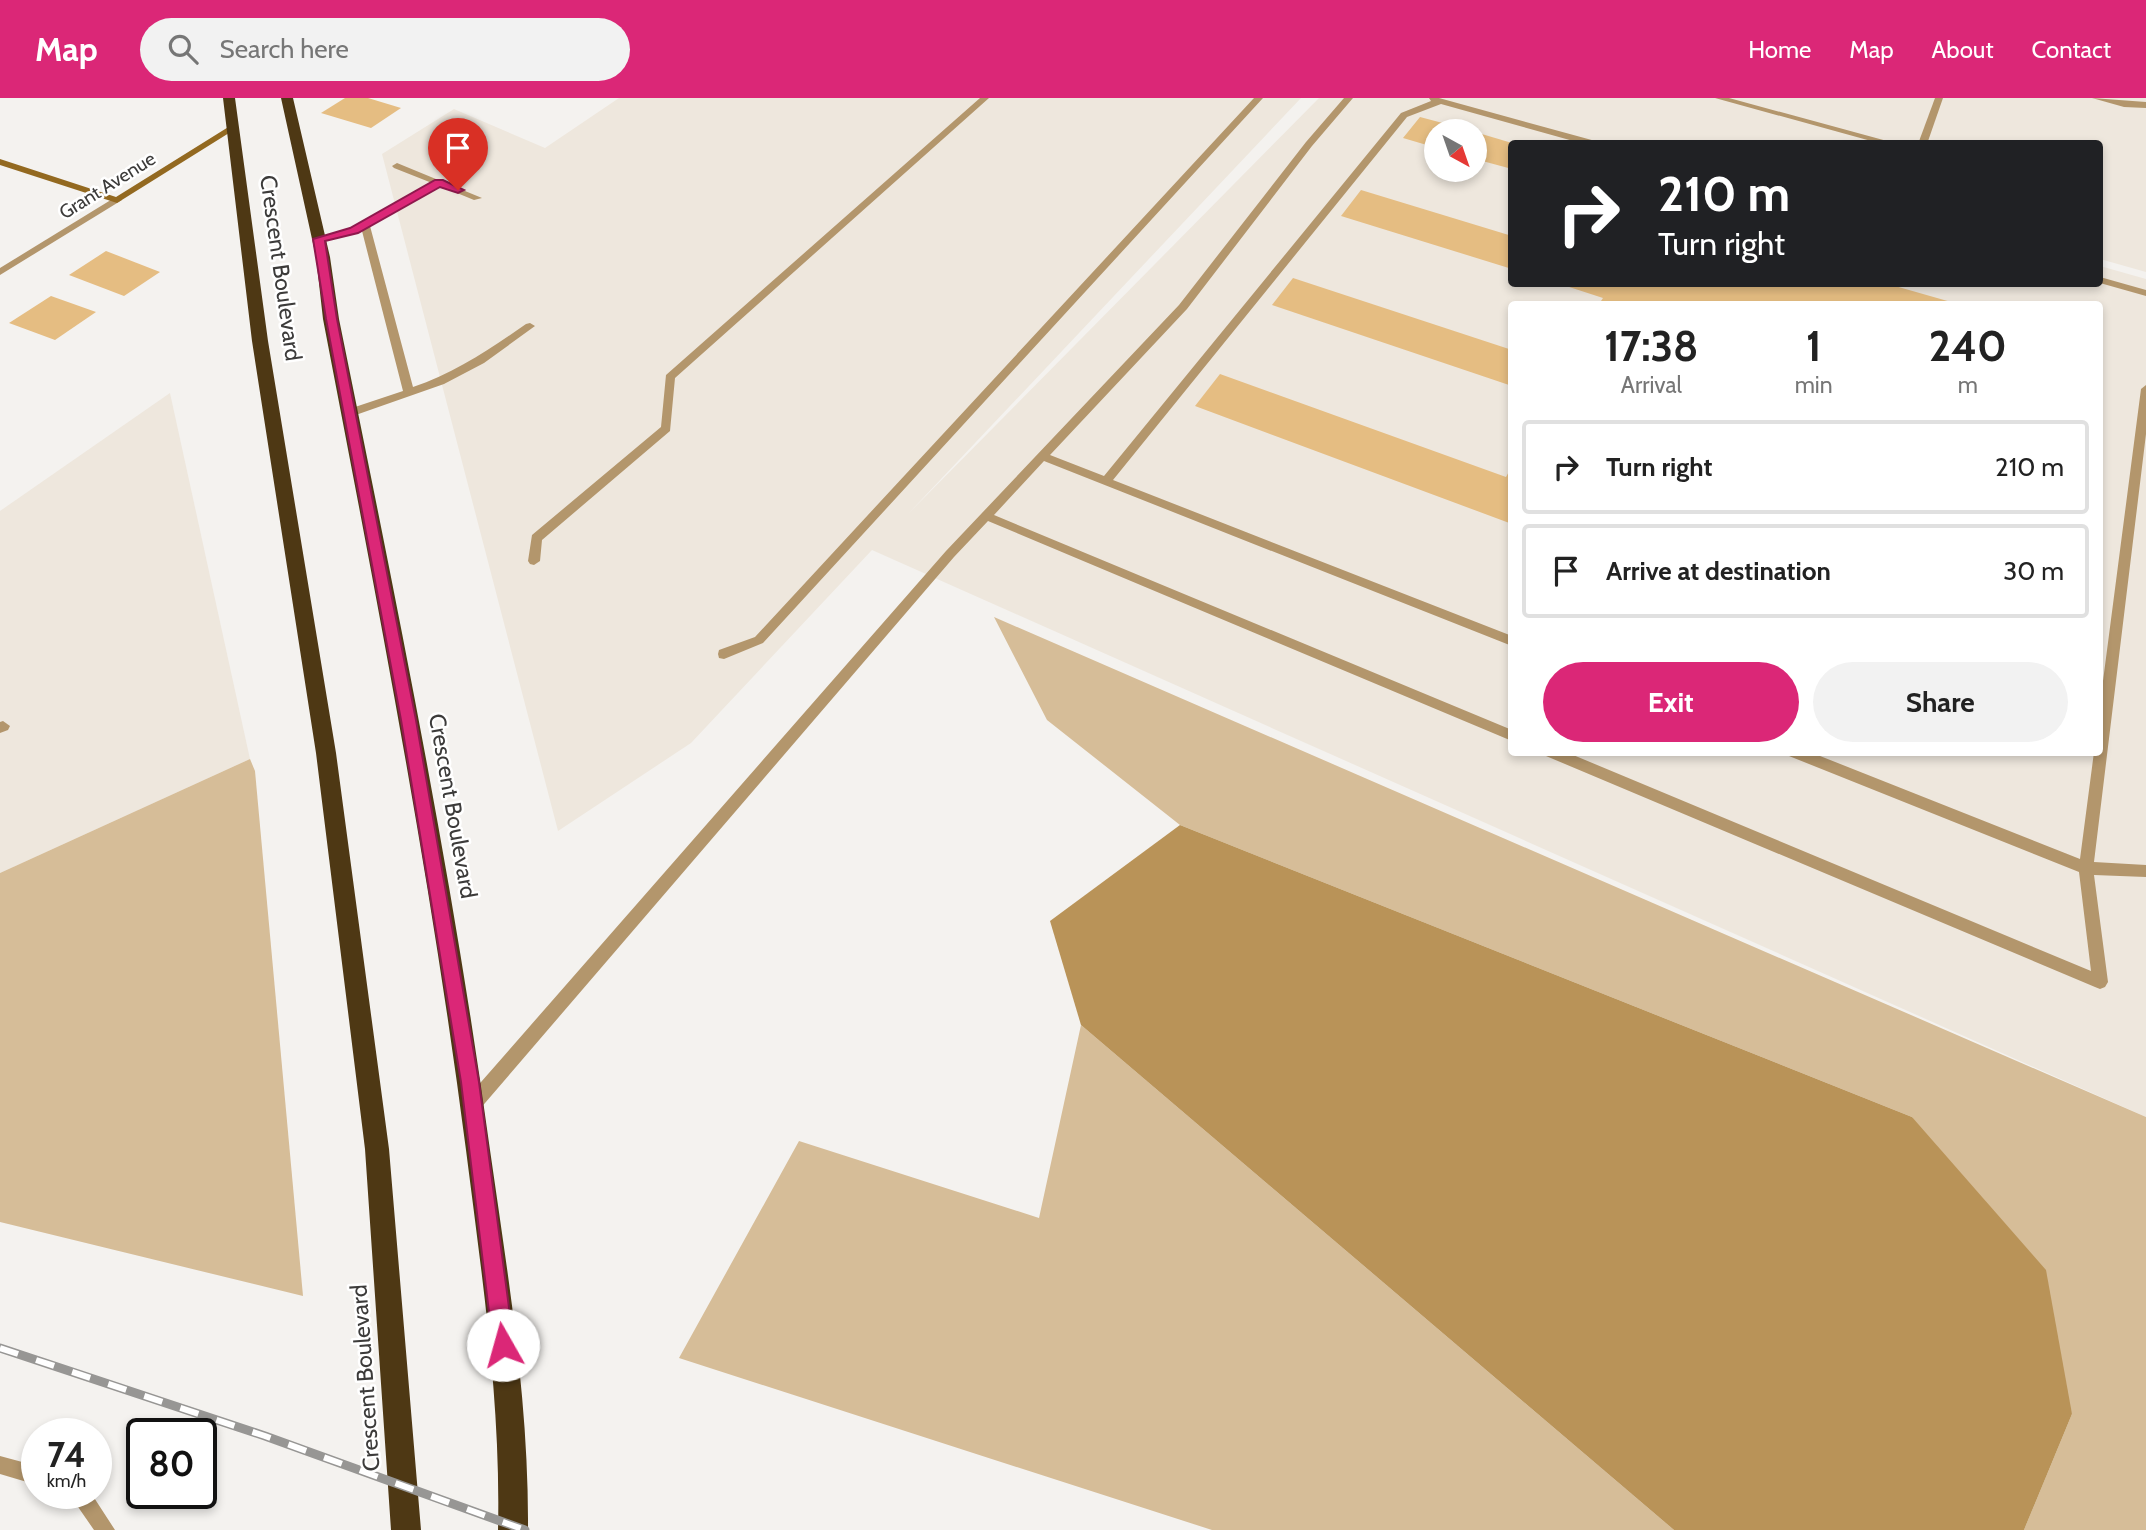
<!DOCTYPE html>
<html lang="en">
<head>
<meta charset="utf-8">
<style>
	body { margin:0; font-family:Cabin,sans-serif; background:#f2f2f2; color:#222; height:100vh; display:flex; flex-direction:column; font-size:26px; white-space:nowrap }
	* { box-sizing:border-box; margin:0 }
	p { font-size:23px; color:#767676 }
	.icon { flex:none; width:38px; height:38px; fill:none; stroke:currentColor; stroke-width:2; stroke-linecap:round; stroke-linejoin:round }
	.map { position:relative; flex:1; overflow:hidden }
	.drawer { position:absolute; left:1508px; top:203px; width:595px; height:455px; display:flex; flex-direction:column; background:#fff; border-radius:7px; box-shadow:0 4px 10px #0003 }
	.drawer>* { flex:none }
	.guide { position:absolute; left:1508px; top:42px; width:595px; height:147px; border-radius:7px; box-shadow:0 4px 10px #0003; background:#202124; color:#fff; overflow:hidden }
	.needle { width:46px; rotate:140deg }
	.controls { position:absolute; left:1424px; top:21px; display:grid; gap:14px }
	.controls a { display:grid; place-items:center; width:63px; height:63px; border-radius:50%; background:#fff; box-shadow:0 4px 10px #0003; font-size:35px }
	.speed { position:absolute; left:21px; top:1320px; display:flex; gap:14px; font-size:35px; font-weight:700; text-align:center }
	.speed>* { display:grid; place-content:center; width:91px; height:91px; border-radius:50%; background:#fff; box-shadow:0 4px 10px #0003; line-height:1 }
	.speed small { font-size:18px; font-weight:400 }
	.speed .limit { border:4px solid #111; border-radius:10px; background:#fff; color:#111 }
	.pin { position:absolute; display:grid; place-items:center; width:60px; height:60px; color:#fff; margin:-72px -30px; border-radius:50% 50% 50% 0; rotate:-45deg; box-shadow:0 0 7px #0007 }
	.pin .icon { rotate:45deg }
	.me { position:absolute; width:77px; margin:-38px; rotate:353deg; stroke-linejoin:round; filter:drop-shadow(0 0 5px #0008) }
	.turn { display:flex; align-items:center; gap:24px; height:147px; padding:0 35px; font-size:32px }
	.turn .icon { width:91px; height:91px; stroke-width:2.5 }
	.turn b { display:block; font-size:49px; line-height:60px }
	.eta { display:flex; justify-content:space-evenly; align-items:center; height:119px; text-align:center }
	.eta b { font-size:42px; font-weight:800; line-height:49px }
	.primary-button { display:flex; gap:14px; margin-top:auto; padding:14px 35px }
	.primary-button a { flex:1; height:80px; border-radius:42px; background:#db2777; color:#fff; font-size:28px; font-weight:800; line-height:80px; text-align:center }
	.primary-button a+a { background:#f2f2f2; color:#222 }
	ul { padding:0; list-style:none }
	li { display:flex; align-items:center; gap:21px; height:94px; margin:0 14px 10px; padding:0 21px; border:4px solid #e0e0e0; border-radius:7px }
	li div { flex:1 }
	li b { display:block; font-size:26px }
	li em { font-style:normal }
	header { display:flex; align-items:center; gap:42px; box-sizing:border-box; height:98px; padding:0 35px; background:#db2777; color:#fff }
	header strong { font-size:33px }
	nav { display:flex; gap:38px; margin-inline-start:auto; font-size:24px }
	.search { width:490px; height:63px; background:#f2f2f2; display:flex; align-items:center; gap:18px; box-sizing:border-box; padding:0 24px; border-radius:38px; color:#767676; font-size:26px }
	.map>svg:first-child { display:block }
	.built { fill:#eee7dd; fill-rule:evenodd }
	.green { fill:#d6bd98 }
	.water { fill:#b99358 }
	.building { fill:#e5bd82 }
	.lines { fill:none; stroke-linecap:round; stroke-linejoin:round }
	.lane { fill:#b3966c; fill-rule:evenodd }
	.street { fill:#b3966c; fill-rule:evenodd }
	.secondary { fill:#936920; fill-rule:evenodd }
	.highway { fill:#4e3814; fill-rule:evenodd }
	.rail-casing { stroke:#979694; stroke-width:9 }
	.rail { stroke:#fff; stroke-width:6; stroke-dasharray:19; stroke-linecap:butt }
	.route { fill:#db2777; stroke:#8e194d; stroke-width:2 }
	.labels { text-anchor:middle; stroke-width:5; stroke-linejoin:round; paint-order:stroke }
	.far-street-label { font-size:19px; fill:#3c3b3a; stroke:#fff }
	.street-label { font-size:23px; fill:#3c3b3a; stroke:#fff }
</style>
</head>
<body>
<header>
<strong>Map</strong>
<div class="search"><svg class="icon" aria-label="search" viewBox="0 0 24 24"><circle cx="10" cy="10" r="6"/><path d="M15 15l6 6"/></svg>Search here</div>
<nav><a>Home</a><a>Map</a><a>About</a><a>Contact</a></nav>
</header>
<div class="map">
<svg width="2146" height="1432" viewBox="0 0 2146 1432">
	<rect width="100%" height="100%" fill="#f4f2ef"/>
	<g class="built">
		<path d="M619 0H1301L908 416 1319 0H2146V174L2100 161V46H1512V186H2100V168L2146 181V1019L872 452 691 645 558 733 382 56 454 11 545 50ZM1437 33H1475V72H1437ZM1512 206H2100V654H1512Z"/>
		<polygon points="170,295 250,661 0,775 0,413"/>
	</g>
	<g class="green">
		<polygon points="994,519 2146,1019 2146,1432 2024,1432 2072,1316 1912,1019 1180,727 1047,622"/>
		<polygon points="250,661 255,673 303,1198 0,1124 0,775"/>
		<polygon points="1081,927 1674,1432 1212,1432 679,1260 799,1043 1039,1120"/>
	</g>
	<polygon class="water" points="1180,727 1912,1019 2046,1172 2072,1316 2024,1432 1674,1432 1081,927 1050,823"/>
	<g class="building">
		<polygon points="345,0 368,0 401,10 371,30 321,15"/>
		<polygon points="1420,19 1469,32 1469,33 1437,33 1437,50 1403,40"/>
		<polygon points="1475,34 1512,45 1512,71 1475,61"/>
		<polygon points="1361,92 1512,138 1512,171 1341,118"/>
		<polygon points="106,153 160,174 124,198 69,177"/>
		<polygon points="1293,180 1512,252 1512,288 1272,207"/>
		<polygon points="1560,186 1888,186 1958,206 1599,206 1603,200"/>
		<polygon points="51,198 96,214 55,242 9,225"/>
		<polygon points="1220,276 1506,379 1512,368 1512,426 1195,308"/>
	</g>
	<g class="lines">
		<g class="lane">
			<polygon points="980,0 989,0 675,280 670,333 542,442 540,463 534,467 530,466 528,463 532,437 661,329 666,277"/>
			<polygon points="1254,0 1263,0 763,545 724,561 719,560 718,556 719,552 755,539"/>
			<polygon points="1344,0 1353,0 1312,48 1187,211 1050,357 1104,378 1401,15 1431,3 1429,0 1439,0 1599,44 1584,46 1441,6 1407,19 1113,382 1512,538 1512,548 1044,363 994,417 1512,632 1512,643 988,423 954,459 479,1012 473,1014 467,1012 465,1006 467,1000 946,453 1179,207 1306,44"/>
			<polygon points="1715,0 1729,0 1898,46 1882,46"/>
			<polygon points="1935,0 1943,0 1927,46 1918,46"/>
			<polygon points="2092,0 2146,4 2146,10 2124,9"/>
			<path d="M397 65 482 100 474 102 440 88 370 128 413 289C455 275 490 251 526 226L530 225 535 228 484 265 444 286 350 319 346 318V312L403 293 362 133 319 144 314 141 351 131 432 85 394 70 392 68Z"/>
			<polygon points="2100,179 2146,192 2146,198 2100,185"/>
			<polygon points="2146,287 2146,336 2094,764 2146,767 2146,779 2094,777 2108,884 2105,889 2100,891 2095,889 1546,658 1544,654 1566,654 2091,873 2079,774 1789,658 1787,654 1810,654 2080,761 2094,654 2100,654 2100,606 2141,291"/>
			<polygon points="3,623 10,628 8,632 0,635 0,624"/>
		</g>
		<g class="street">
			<polygon points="114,100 122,102 0,177 0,170"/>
			<polygon points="0,1358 37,1368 37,1387 0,1376"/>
			<polygon points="64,1395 91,1395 115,1432 94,1432 76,1406 66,1402"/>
		</g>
		<polygon class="secondary" points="230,28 237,30 117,105 0,67 0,61 116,99"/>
		<g class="highway">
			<polygon points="223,0 235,0 268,243 336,655 389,1051 421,1432 391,1432 365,1051 316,655 252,243"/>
			<path d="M281 0H293L330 159 339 221C395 497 452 773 490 1052 508 1178 529 1304 528 1432H498C501 1304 482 1179 466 1052 430 773 376 497 323 221L316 159Z"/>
		</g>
		<defs>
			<polyline id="rail" points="0,1250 265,1338 525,1432"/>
		</defs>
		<use href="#rail" class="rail-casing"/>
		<use href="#rail" class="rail"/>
	</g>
	<polygon class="route" points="435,82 443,82 464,92 458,95 440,89 358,135 325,143 337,221 416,622 479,984 514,1247 511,1254 503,1257 496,1254 493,1247 461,984 401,622 326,221 313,141 350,130"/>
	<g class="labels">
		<g class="far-street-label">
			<text transform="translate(107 87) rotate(-32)" y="7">Grant Avenue</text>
		</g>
		<g class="street-label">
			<text transform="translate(281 170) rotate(82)" y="8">Crescent Boulevard</text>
			<text transform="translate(453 708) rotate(80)" y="8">Crescent Boulevard</text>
			<text transform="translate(365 1280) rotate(-94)" y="8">Crescent Boulevard</text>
		</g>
	</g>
</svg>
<div class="controls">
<a><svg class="needle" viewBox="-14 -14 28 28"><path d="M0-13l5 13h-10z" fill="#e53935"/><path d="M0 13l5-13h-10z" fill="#767676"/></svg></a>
</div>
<div class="speed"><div>74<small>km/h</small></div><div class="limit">80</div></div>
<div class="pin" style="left:458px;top:92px;background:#d93025"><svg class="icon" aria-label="arrive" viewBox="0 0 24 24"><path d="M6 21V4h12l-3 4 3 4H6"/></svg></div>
<svg class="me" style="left:503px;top:1247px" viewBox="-20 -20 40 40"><circle r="19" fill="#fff"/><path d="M0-13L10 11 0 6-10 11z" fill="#db2777"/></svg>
<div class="guide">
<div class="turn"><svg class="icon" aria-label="right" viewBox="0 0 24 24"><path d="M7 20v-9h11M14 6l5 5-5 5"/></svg><div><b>210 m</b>Turn right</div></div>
</div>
<section class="drawer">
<div class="eta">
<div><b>17:38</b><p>Arrival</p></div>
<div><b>1</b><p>min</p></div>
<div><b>240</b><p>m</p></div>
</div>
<ul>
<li><svg class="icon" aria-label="right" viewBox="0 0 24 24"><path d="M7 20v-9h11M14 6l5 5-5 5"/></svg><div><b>Turn right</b></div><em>210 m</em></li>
<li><svg class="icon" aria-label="arrive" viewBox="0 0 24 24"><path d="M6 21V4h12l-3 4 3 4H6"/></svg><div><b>Arrive at destination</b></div><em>30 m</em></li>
</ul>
<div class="primary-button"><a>Exit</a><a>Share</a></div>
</section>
</div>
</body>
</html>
